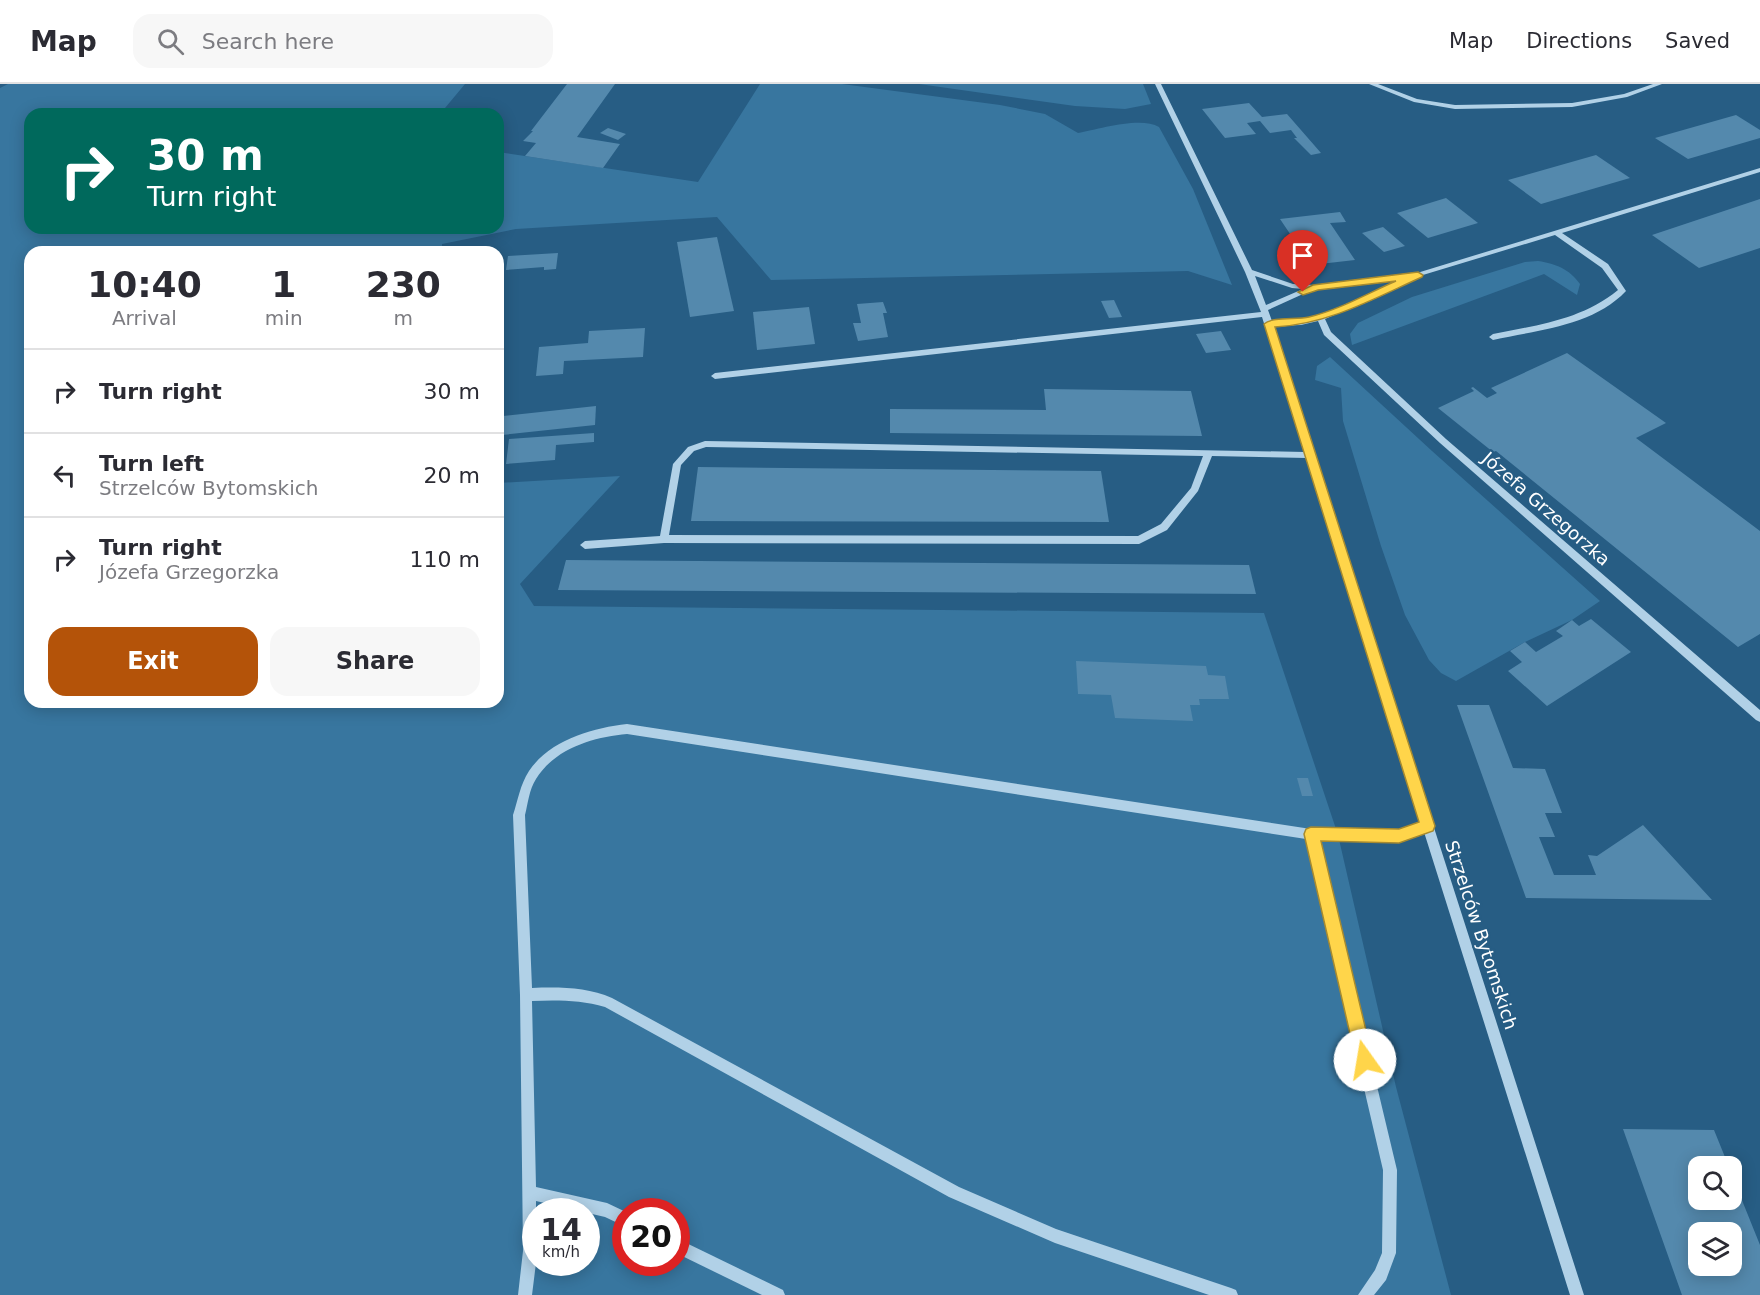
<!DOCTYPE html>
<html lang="en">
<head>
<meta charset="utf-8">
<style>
	body { margin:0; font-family:"DejaVu Sans",sans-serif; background:#f7f7f7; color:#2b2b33; height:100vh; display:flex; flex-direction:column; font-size:22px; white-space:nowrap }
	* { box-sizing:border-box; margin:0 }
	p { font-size:20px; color:#7c7c81 }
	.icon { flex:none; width:33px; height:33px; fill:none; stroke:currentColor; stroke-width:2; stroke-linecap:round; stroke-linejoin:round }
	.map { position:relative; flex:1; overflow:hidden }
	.details { position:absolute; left:24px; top:162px; width:480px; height:462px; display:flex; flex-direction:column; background:#fff; border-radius:18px; box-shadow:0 3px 15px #0003 }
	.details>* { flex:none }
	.guide { position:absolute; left:24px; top:24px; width:480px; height:126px; border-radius:18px; box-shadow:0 3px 15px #0003; background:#00695c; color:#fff; overflow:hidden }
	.tools { position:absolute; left:1688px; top:1072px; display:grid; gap:12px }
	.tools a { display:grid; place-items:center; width:54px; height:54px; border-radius:12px; background:#fff; box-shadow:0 3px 15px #0003; font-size:30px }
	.speed { position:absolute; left:522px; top:1114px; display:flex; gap:12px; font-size:30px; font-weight:700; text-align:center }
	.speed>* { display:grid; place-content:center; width:78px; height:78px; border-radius:50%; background:#fff; box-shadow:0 3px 15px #0003; line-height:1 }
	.speed small { font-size:15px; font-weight:400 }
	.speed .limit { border:9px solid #d22; background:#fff; color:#111 }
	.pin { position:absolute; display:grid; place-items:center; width:51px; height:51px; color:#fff; margin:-62px -26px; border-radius:50% 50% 50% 0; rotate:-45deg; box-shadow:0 0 6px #0007 }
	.pin .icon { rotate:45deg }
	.me { position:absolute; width:66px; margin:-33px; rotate:347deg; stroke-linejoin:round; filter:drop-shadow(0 0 4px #0008) }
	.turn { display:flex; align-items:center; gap:21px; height:126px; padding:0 24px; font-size:27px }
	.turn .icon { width:78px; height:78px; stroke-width:2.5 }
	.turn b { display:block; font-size:42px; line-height:51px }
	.eta { display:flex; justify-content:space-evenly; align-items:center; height:102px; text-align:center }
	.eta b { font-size:36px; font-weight:800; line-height:42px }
	.button { display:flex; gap:12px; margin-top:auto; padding:12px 24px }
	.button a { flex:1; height:69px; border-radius:18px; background:#b45309; color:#fff; font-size:24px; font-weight:800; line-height:69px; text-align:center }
	.button a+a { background:#f7f7f7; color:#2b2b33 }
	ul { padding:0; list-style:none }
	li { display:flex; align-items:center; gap:18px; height:84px; padding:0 24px; border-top:2px solid #e1e1e2 }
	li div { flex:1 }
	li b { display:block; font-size:22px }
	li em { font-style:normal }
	header { display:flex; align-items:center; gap:36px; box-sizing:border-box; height:84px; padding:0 30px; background:#fff; border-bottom:2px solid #e1e1e2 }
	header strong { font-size:28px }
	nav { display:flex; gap:33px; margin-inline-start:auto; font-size:21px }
	.search { width:420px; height:54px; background:#f7f7f7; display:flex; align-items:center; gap:15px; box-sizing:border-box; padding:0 21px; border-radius:18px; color:#7c7c81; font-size:22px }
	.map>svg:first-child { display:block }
	.green { fill:#38769f; fill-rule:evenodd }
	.building { fill:#5489ad; fill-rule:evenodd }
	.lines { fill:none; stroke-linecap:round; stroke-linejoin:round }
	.minor { fill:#b1d1e7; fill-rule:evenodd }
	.route { fill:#ffd54a; stroke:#a68a30; stroke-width:1.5 }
	.labels { text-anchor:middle; stroke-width:4.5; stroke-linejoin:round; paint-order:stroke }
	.street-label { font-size:18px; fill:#fff; stroke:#275d84 }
</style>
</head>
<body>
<header>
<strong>Map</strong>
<div class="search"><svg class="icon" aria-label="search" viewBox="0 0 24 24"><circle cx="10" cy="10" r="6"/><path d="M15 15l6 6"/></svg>Search here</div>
<nav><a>Map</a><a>Directions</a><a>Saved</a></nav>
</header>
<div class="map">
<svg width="1760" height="1211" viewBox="0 0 1760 1211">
	<rect width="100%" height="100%" fill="#275d84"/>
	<g class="green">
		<path d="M8 0H465L440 30H30V144H498V68L698 98 760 0H842L1000 21 1045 30 1078 49C1099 45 1141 32 1159 43L1193 105 1232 201 1188 187 771 196 717 133 516 145 442 160V168H30V618H498V399L620 392 520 500 534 522 1264 529 1338 751 1396 1003 1451 1211H0V4ZM536 1128H586V1179H536ZM626 1128H676V1179H626Z"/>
		<polygon points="919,0 1143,0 1151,20 1125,25 1075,22"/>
		<path d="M1538 177C1557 180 1569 185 1580 200L1577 211 1544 190 1352 261 1350 250 1358 239 1412 213 1525 178Z"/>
		<polygon points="1330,273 1432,367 1600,517 1572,536 1525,558 1456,597 1441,589 1429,576 1405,531 1381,462 1343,337 1341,304 1315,296 1317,282"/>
	</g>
	<g class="building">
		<polygon points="567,0 615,0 577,53 620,60 603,84 525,72 536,59 523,57 533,47 531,47"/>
		<polygon points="1249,19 1262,33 1287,30 1321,69 1311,71 1294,54 1297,54 1291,46 1270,49 1260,37 1247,39 1256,50 1225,54 1202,25"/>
		<polygon points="1736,31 1760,46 1760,54 1688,75 1655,54"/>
		<polygon points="608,44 626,50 618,56 600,49"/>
		<polygon points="1596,71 1630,94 1541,120 1508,96"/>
		<polygon points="1446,114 1478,139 1428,154 1397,129"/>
		<polygon points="1760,115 1760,164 1699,184 1652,151"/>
		<polygon points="1340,128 1346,138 1330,139 1355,176 1311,181 1280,135"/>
		<polygon points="1383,143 1405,162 1384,168 1362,149"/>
		<polygon points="717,153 734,227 690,233 677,158"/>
		<polygon points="558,169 556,185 544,186 544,183 506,186 508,172"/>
		<polygon points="1114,216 1122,233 1109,234 1101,217"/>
		<polygon points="883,218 887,229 883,229 888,253 858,257 853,239 861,239 857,220"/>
		<polygon points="809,223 815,260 757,266 753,228"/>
		<polygon points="645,244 643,273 564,277 563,290 536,292 539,263 588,259 589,247"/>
		<polygon points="1221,247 1231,266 1206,269 1196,250"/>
		<polygon points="1567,269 1666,339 1636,354 1760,447 1760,550 1738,563 1496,367 1493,368 1438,324 1474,307 1471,304 1473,303 1487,314 1497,309 1491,304"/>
		<polygon points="1044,305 1191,307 1202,352 890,349 890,325 1046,326"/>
		<polygon points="596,322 595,341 502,351 503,332"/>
		<polygon points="594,349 594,358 556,361 555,376 506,380 509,355"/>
		<polygon points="698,383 1101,387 1109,438 691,437"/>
		<polygon points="566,476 1249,481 1256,510 558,506"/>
		<polygon points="1591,535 1631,568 1547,622 1508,587 1522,578 1510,567 1525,558 1536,568 1563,552 1556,547 1572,536 1579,542"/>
		<polygon points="1076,577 1206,582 1208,591 1225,592 1229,615 1199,615 1200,621 1190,621 1193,637 1115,634 1111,611 1078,610"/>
		<polygon points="1457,621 1489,621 1513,684 1545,685 1562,729 1545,729 1555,753 1539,753 1554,791 1596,791 1588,771 1597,772 1643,741 1712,816 1526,814"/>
		<polygon points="1297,694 1308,694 1313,712 1302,712"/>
		<path d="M1623 1045 1714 1046 1729 1083H1698V1116H1731V1089L1760 1161V1211H1682ZM1698 1149H1731V1182H1698Z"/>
	</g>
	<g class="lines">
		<g class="minor">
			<path d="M1155 0H1161L1252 186 1293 200 1316 201 1417 189 1760 84V88L1562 149 1608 180 1626 207C1593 242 1538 246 1493 256L1489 253 1493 250C1538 241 1581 236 1618 206L1602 184 1555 151 1413 194V197L1325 235 1331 248 1446 355 1760 626V638L1756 636 1440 359 1324 251 1318 237 1301 241 1274 242 1314 368 1316 371 1315 373 1584 1211H1570L1424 748 1399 757 1318 755 1397 1086 1396 1169 1386 1196 1374 1211H1358L1375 1186 1382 1169 1383 1086 1306 755 627 650C594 653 555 664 536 695 529 706 528 719 525 731L532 904C559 903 587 903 612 914L959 1103 1056 1145 1231 1204 1236 1206 1238 1211H1209L1055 1159 949 1113 605 923C581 916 557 916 532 917L536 1103 607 1119 626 1128V1143L605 1133 536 1117V1179L532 1211H518L523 1167 520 911 513 731C518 716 520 701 529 687 550 656 592 644 627 640L1311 745 1399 747 1421 739 1307 374 1212 372 1198 407 1167 446 1139 460 664 459 585 465 580 461 585 457 660 452 673 380 688 363 705 357 1305 368 1262 233 715 295 711 292 715 289 1261 228 1245 188ZM1255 192 1292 204 1303 205 1266 221ZM1403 195 1319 232 1301 235 1272 237 1268 226 1314 205ZM706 363 1203 372 1191 404 1161 440 1138 452 669 451 681 381 694 367Z"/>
			<polygon points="1369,0 1378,0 1417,15 1455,21 1572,19 1624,10 1653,0 1662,0 1627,13 1572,23 1455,25 1414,18"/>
			<polygon points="676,1154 783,1206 785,1211 762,1211 676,1169"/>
		</g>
	</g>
	<path class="route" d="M1418 188 1423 191 1422 193C1373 215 1329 240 1275 243L1435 742 1433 747 1399 759 1321 757 1373 976 1371 982 1365 984 1359 982 1356 976 1304 750 1306 745 1311 743 1399 745 1419 738 1264 240C1273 232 1296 236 1309 233 1339 226 1368 209 1396 197L1318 206 1303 211 1298 208 1313 201Z"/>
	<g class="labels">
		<g class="street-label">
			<text transform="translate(1546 425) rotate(41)" y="6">Józefa Grzegorzka</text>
			<text transform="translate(1481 851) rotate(72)" y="6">Strzelców Bytomskich</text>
		</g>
	</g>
</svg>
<div class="tools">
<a><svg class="icon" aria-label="search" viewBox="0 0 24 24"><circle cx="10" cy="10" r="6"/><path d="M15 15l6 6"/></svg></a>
<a><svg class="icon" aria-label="layers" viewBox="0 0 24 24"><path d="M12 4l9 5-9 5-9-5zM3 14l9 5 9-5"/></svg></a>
</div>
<div class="speed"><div>14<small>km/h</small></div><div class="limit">20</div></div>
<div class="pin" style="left:1303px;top:208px;background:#d93025"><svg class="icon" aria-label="arrive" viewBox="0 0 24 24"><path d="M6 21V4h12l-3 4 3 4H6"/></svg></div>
<svg class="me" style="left:1365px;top:976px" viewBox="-20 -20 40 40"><circle r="19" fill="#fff"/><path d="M0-13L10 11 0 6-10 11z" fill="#ffd54a"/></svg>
<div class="guide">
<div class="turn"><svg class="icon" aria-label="right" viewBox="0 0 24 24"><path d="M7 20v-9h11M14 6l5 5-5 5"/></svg><div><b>30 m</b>Turn right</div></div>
</div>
<section class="details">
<div class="eta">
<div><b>10:40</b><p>Arrival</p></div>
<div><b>1</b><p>min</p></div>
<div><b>230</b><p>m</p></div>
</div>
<ul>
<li><svg class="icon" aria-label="right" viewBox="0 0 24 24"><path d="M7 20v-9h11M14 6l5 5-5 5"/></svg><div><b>Turn right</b></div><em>30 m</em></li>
<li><svg class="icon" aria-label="left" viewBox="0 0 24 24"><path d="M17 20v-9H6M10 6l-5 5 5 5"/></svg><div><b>Turn left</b><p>Strzelców Bytomskich</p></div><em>20 m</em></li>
<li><svg class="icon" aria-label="right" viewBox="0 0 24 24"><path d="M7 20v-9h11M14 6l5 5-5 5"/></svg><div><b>Turn right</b><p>Józefa Grzegorzka</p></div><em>110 m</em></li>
</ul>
<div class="button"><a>Exit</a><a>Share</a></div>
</section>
</div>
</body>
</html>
